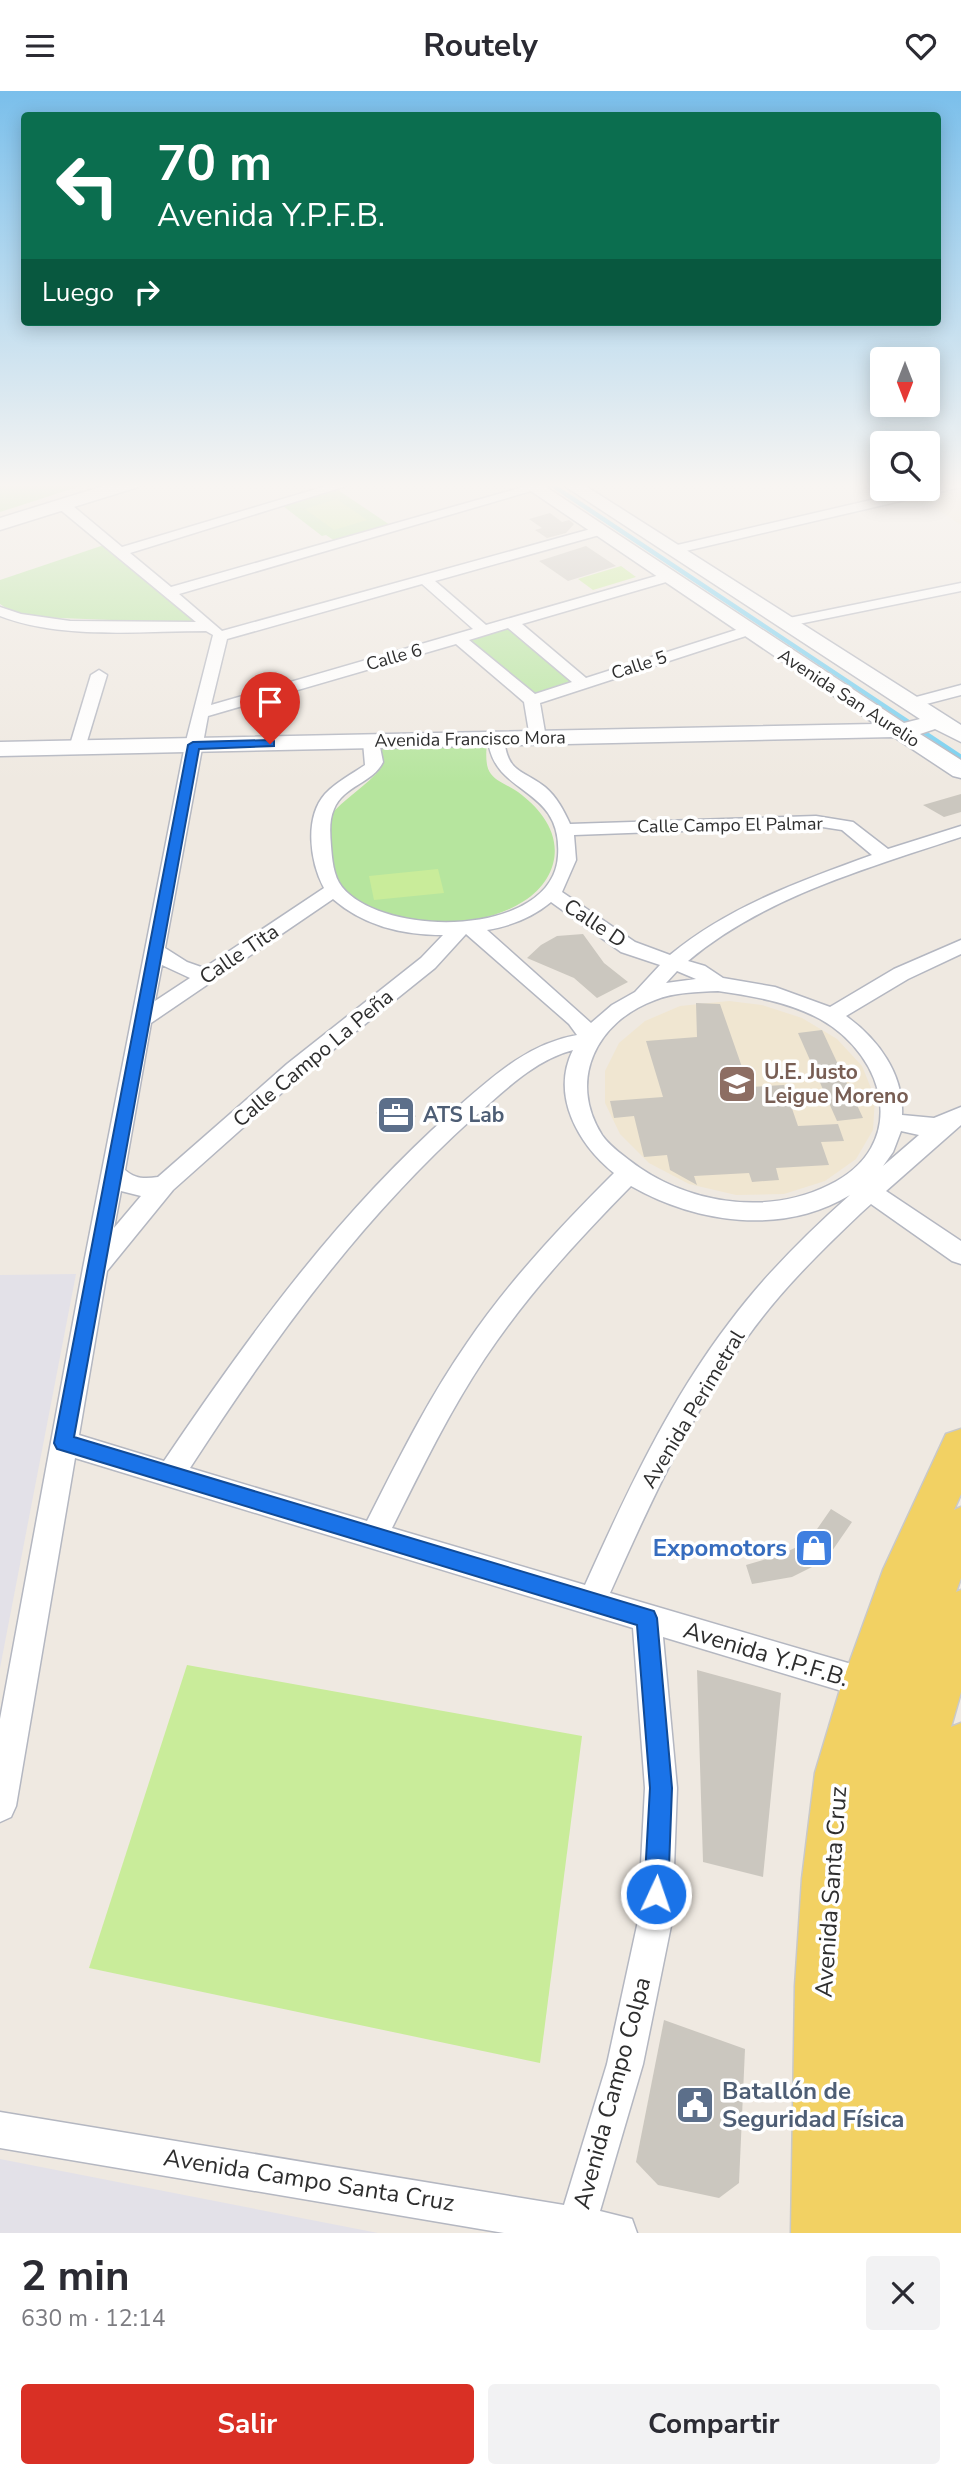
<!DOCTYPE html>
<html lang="es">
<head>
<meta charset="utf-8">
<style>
	body { margin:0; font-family:"Nunito Sans",sans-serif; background:#f2f2f3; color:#2b2b33; height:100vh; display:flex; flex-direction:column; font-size:26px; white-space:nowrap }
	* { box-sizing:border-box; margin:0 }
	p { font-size:23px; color:#7c7c81 }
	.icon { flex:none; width:38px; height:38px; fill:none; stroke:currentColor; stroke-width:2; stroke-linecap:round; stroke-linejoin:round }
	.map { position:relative; height:2142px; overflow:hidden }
	.panel { display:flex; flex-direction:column; background:#fff; flex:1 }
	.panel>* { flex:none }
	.hud { position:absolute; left:21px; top:21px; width:920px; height:214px; border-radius:7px; box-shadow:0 4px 18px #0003; background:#0b6e4f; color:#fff; overflow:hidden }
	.needle { width:46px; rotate:180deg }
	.controls { position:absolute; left:870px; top:256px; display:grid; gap:14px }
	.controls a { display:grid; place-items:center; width:70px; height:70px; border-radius:7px; background:#fff; box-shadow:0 4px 18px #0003; font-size:35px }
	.pin { position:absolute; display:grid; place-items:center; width:60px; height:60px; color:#fff; margin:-72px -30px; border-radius:50% 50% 50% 0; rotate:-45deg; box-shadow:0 0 7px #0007 }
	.pin .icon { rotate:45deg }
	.me { position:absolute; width:77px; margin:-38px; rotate:3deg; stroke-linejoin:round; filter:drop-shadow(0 0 5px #0008) }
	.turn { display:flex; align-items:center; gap:24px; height:147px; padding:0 21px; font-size:32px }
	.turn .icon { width:91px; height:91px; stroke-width:2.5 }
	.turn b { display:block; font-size:49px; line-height:60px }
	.then { display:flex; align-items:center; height:66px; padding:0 21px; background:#0003; gap:14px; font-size:26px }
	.round { display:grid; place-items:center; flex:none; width:74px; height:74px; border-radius:7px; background:#f2f2f3 }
	.overview { display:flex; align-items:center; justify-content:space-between; height:119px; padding:0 21px }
	h1 { font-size:42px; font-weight:700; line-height:52px }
	.action { display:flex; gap:14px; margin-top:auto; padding:14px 21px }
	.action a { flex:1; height:80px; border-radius:7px; background:#d93025; color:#fff; font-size:28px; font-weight:700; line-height:80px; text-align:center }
	.action a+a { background:#f2f2f3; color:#2b2b33 }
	header { display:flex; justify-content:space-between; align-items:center; height:91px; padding:0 21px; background:#fff; font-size:32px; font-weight:700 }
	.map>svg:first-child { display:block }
	.industrial { fill:#e3e1e8 }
	.education { fill:#f0e6d1 }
	.green { fill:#b6e59e }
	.pitch { fill:#c9ec9a }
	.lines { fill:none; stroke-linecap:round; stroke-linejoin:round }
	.stream { stroke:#75cff0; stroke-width:4.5 }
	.building { fill:#cbc7bf }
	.street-casing { stroke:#b4b7c1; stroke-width:3 }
	.secondary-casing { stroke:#b4b7c1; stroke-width:3 }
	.primary-casing { stroke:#c9c9c9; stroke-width:3 }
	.street { fill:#fff; fill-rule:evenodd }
	.secondary { fill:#fff; fill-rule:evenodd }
	.primary { fill:#f2d163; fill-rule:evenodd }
	.route { fill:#1a73e8; stroke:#114b97; stroke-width:2 }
	.labels { text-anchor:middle; stroke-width:7; stroke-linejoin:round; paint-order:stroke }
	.far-street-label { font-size:18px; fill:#2e2e2e; stroke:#fff }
	.street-label { font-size:21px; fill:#2e2e2e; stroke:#fff }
	.education-label { font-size:21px; font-weight:bold; fill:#785e54; stroke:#fff; text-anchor:start }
	.service-label { font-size:21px; font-weight:bold; fill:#4e5e75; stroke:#fff; text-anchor:start }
	.near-shop-label { font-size:24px; font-weight:bold; fill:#366cbe; stroke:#fff; text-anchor:end }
	.near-street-label { font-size:24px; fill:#2e2e2e; stroke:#fff }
	.near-service-label { font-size:24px; font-weight:bold; fill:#4e5e75; stroke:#fff; text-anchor:start }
</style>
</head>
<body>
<header><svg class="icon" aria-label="menu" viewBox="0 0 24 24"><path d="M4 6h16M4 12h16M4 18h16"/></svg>Routely<svg class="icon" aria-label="heart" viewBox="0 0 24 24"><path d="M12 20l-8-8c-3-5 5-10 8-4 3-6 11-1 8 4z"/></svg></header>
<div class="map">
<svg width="961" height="2142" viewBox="0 0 961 2142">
	<rect width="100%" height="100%" fill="#efe9e1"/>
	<g class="industrial">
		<polygon points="76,1183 0,1577 0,1184"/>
		<polygon points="0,2068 378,2142 0,2142"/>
	</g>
	<g class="education">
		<polygon points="961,400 961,434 923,408"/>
		<polygon points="729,910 762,914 802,927 837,948 862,975 875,1007 873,1039 856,1068 825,1090 784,1103 736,1104 689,1093 649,1072 620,1043 605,1012 605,980 619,952 645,930 680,915"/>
	</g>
	<g class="green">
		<polygon points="0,392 83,392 84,394 0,421"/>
		<polygon points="338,399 390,434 335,450 326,444 322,445 283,415"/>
		<polygon points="104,454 195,528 188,532 34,526 12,521 0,513 0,489"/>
		<polygon points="509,536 575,591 532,604 466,548"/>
		<path d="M487 652C486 661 485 676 491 683 497 691 510 695 518 701 541 718 561 743 553 773 533 846 371 851 338 790 328 771 330 747 329 726 344 707 366 696 381 677L380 665 374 655Z"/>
	</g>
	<g class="pitch">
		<polygon points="337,408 367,429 334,439 305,418"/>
		<polygon points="621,475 636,486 593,499 578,488"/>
		<polygon points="438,778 444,802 374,809 369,785"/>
		<polygon points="187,1574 582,1645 540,1972 89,1877"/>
	</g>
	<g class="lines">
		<polyline class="stream" points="549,392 961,666"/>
	</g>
	<g class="building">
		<polygon points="550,422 562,431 569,429 574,433 566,442 547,447 535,439 542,437 529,428"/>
		<polygon points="586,455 616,475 568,490 539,470"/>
		<polygon points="961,703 961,721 944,726 923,714"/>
		<polygon points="583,843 604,872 628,891 597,907 574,887 527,867 541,854 557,845"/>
		<polygon points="696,912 720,913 749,996 784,994 798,1035 838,1033 844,1050 821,1051 829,1074 776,1077 779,1089 752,1091 749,1082 694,1085 697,1094 670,1079 667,1064 644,1066 634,1025 614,1027 610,1010 663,1006 646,950 697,946"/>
		<polygon points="822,939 863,1027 837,1030 798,942"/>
		<polygon points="390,1010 416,1025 403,1038 376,1022"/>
		<polygon points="831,1418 852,1431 832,1460 816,1474 792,1486 752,1493 746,1474 780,1464 801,1454 815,1441"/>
		<polygon points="697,1579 781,1602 763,1786 703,1771"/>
		<polygon points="664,1929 745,1958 739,2092 719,2107 658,2094 636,2071"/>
	</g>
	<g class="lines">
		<defs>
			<g id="street">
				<path d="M336 392H356L130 462 171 496 537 392 540 395 538 398 179 503 222 540 598 436 605 440 603 443 435 490 486 534 663 483H673V489L522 533 586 587 742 537 747 535 755 540 752 543 540 612 546 647 538 652 530 647 524 611 456 553 208 625 165 857 187 871 204 877 324 797C310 771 304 727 325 703 336 691 352 683 365 674L363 651 371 646 379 651 383 671C373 692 343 695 334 718 329 729 330 742 331 755 332 767 333 785 342 796 385 848 553 846 558 765 563 694 493 706 488 648L496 643 504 648C508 683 522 678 545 696 557 706 564 720 570 733L816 725 853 731 888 758 961 735V746C868 777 764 806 688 870L705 875 723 887 775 896 830 916 894 878 961 849V863L908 888 846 925C878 948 904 983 902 1024L934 1027 961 1016V1034L886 1100 961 1150V1173L952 1170 871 1113 861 1122C820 1161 779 1201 746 1248 689 1326 649 1414 610 1502L865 1577 876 1581 880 1592 876 1603 865 1607 663 1546 677 1697 672 1830 643 1973 600 2120 632 2128 637 2142H504L0 2057V2021L564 2114 607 1973 638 1830 645 1697 633 1537 75 1367 16 1715 11 1726 0 1731V1628L83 1177 185 654 213 544 206 540C140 540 63 549 0 525V516L21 523 70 530 196 531 57 416V410H67L122 456ZM422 493 473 538 211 614 227 548ZM508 537 572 591 535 603 469 549ZM816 735 842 739 872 764C801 790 729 815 670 864L635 851 562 801 576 769 574 744ZM333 808C364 835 403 844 443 844L421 867 287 973 158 1086C145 1088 135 1088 125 1079L151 932ZM551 811 621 861 660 874 635 901 612 914 591 932 487 839C511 835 533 826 551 811ZM466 843 569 933 577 944C526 953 490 988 452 1021 338 1122 249 1244 164 1370L79 1344 107 1180 173 1099 303 983 435 877ZM162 874 190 887 155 910ZM677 880 696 888 666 892ZM718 900C753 905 788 911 820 928 888 966 909 1056 829 1094 765 1126 684 1112 629 1069 620 1062 609 1054 602 1044 567 989 597 930 655 909 675 901 697 901 718 900ZM573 959C550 1005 579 1054 614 1082 561 1135 509 1190 467 1252 428 1308 398 1369 367 1430L190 1377C272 1250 360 1129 473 1027 503 1001 534 969 573 959ZM901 1040 919 1044 883 1075 893 1061ZM631 1095C696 1132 782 1145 850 1104 806 1143 764 1185 729 1232 668 1312 626 1403 585 1494L392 1437C421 1379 449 1321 485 1267 527 1204 578 1149 631 1095ZM121 1100 141 1105 114 1137Z"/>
				<polygon points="944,392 961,392 961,396 673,463 666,459 673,455"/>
				<polygon points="961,492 961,500 784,536 777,532 784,528"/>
				<polygon points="99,579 107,584 85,657 83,661 71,661 69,657 91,584"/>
				<polygon points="961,594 961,604 911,617 903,612 905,609"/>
			</g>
			<g id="secondary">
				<polygon points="113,392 141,392 138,396 0,439 0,427"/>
				<polygon points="519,392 540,392 904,632 920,628 560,392 581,392 961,634 961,651 935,638 920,643 961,669 961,687 953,685 894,646 0,665 0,651 875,633"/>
			</g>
			<polygon id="primary" points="961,1338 961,1403 954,1419 961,1416 961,1487 956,1501 961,1499 961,1601 951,1636 961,1632 961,2142 791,2142 795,1895 802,1788 815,1682 842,1592 883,1479 946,1343"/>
		</defs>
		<use href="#street" class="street-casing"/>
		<use href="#secondary" class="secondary-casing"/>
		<use href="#primary" class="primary-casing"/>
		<use href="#street" class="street"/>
		<use href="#secondary" class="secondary"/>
		<use href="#primary" class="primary"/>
	</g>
	<linearGradient id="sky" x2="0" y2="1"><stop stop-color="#7abfeb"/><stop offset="0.57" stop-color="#f8f5f2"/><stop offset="1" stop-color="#f8f5f2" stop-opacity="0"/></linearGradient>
	<rect width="961" height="692" fill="url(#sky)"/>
	<polygon class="route" points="270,649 274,650 274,655 199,658 74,1346 654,1520 657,1527 672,1697 668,1803 664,1811 656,1815 648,1811 644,1803 650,1697 637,1534 64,1360 57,1358 54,1352 188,654 193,651"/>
	<defs>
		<symbol id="school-square" viewBox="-11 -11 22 22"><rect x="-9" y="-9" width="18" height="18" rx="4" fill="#8d6e63" stroke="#fff"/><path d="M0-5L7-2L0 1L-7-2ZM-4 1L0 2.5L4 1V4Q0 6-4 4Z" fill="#fff"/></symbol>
		<symbol id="office-square" viewBox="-11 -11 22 22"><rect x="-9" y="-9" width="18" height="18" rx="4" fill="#5c6f8a" stroke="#fff"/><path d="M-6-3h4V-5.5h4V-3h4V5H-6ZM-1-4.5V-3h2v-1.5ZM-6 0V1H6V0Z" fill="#fff"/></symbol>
		<symbol id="shop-square" viewBox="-11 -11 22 22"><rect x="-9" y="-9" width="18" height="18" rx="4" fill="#3f7fe0" stroke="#fff"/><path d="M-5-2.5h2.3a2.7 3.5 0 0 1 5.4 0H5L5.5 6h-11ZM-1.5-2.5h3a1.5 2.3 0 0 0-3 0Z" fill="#fff"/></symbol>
		<symbol id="civic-square" viewBox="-11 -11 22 22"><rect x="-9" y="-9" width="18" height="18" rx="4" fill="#5c6f8a" stroke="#fff"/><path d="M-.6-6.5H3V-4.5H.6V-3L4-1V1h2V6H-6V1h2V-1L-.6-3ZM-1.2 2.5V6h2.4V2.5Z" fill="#fff"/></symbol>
	</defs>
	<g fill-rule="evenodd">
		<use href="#school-square" x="715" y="971" width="44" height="44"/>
		<use href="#office-square" x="374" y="1002" width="44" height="44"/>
		<use href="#shop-square" x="792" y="1435" width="44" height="44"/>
		<use href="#civic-square" x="673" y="1992" width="44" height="44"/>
	</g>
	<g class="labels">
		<g class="far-street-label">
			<text transform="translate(394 566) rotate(-16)" y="6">Calle 6</text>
			<text transform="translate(639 574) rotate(-18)" y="6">Calle 5</text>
			<text transform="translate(849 607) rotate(33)" y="6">Avenida San Aurelio</text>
			<text transform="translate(470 648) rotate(-1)" y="6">Avenida Francisco Mora</text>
			<text transform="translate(730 734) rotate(-1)" y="6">Calle Campo El Palmar</text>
		</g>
		<g class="street-label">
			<text transform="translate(595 832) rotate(34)" y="7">Calle D</text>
			<text transform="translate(239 863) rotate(-34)" y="7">Calle Tita</text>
			<text transform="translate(313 967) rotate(-40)" y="7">Calle Campo La Peña</text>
			<text transform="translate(693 1318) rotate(-59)" y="7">Avenida Perimetral</text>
		</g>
		<g class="education-label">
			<text x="764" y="988">U.E. Justo<tspan x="764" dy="24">Leigue Moreno</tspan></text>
		</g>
		<g class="service-label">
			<text x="423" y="1031">ATS Lab</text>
		</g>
		<g class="near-shop-label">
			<text x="787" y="1465">Expomotors</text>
		</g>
		<g class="near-street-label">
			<text transform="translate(766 1563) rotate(17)" y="8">Avenida Y.P.F.B.</text>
			<text transform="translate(831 1801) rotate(-86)" y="8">Avenida Santa Cruz</text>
			<text transform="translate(612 2002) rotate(-75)" y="8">Avenida Campo Colpa</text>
			<text transform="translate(309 2089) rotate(9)" y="8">Avenida Campo Santa Cruz</text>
		</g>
		<g class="near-service-label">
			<text x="722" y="2008">Batallón de<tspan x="722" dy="28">Seguridad Física</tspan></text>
		</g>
	</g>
</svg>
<div class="controls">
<a><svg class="needle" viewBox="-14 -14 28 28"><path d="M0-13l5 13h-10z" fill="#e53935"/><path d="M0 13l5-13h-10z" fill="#7c7c81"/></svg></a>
<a><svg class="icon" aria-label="search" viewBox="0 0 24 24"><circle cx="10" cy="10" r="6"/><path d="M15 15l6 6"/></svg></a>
</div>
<div class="pin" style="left:270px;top:653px;background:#d93025"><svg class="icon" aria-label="arrive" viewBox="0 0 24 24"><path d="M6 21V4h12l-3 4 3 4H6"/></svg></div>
<svg class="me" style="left:656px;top:1803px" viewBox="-20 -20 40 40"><circle r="17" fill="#1a73e8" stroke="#fff" stroke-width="3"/><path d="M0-11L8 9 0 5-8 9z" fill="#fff"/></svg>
<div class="hud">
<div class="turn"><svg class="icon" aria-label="left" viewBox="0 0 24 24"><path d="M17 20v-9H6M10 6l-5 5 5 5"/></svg><div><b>70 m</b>Avenida Y.P.F.B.</div></div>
<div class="then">Luego<svg class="icon" aria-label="right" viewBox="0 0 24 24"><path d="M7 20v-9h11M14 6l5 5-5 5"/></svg></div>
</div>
</div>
<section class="panel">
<div class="overview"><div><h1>2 min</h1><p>630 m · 12:14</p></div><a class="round"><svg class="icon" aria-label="close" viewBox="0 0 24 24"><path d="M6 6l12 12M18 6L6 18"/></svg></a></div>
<div class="action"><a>Salir</a><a>Compartir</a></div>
</section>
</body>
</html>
